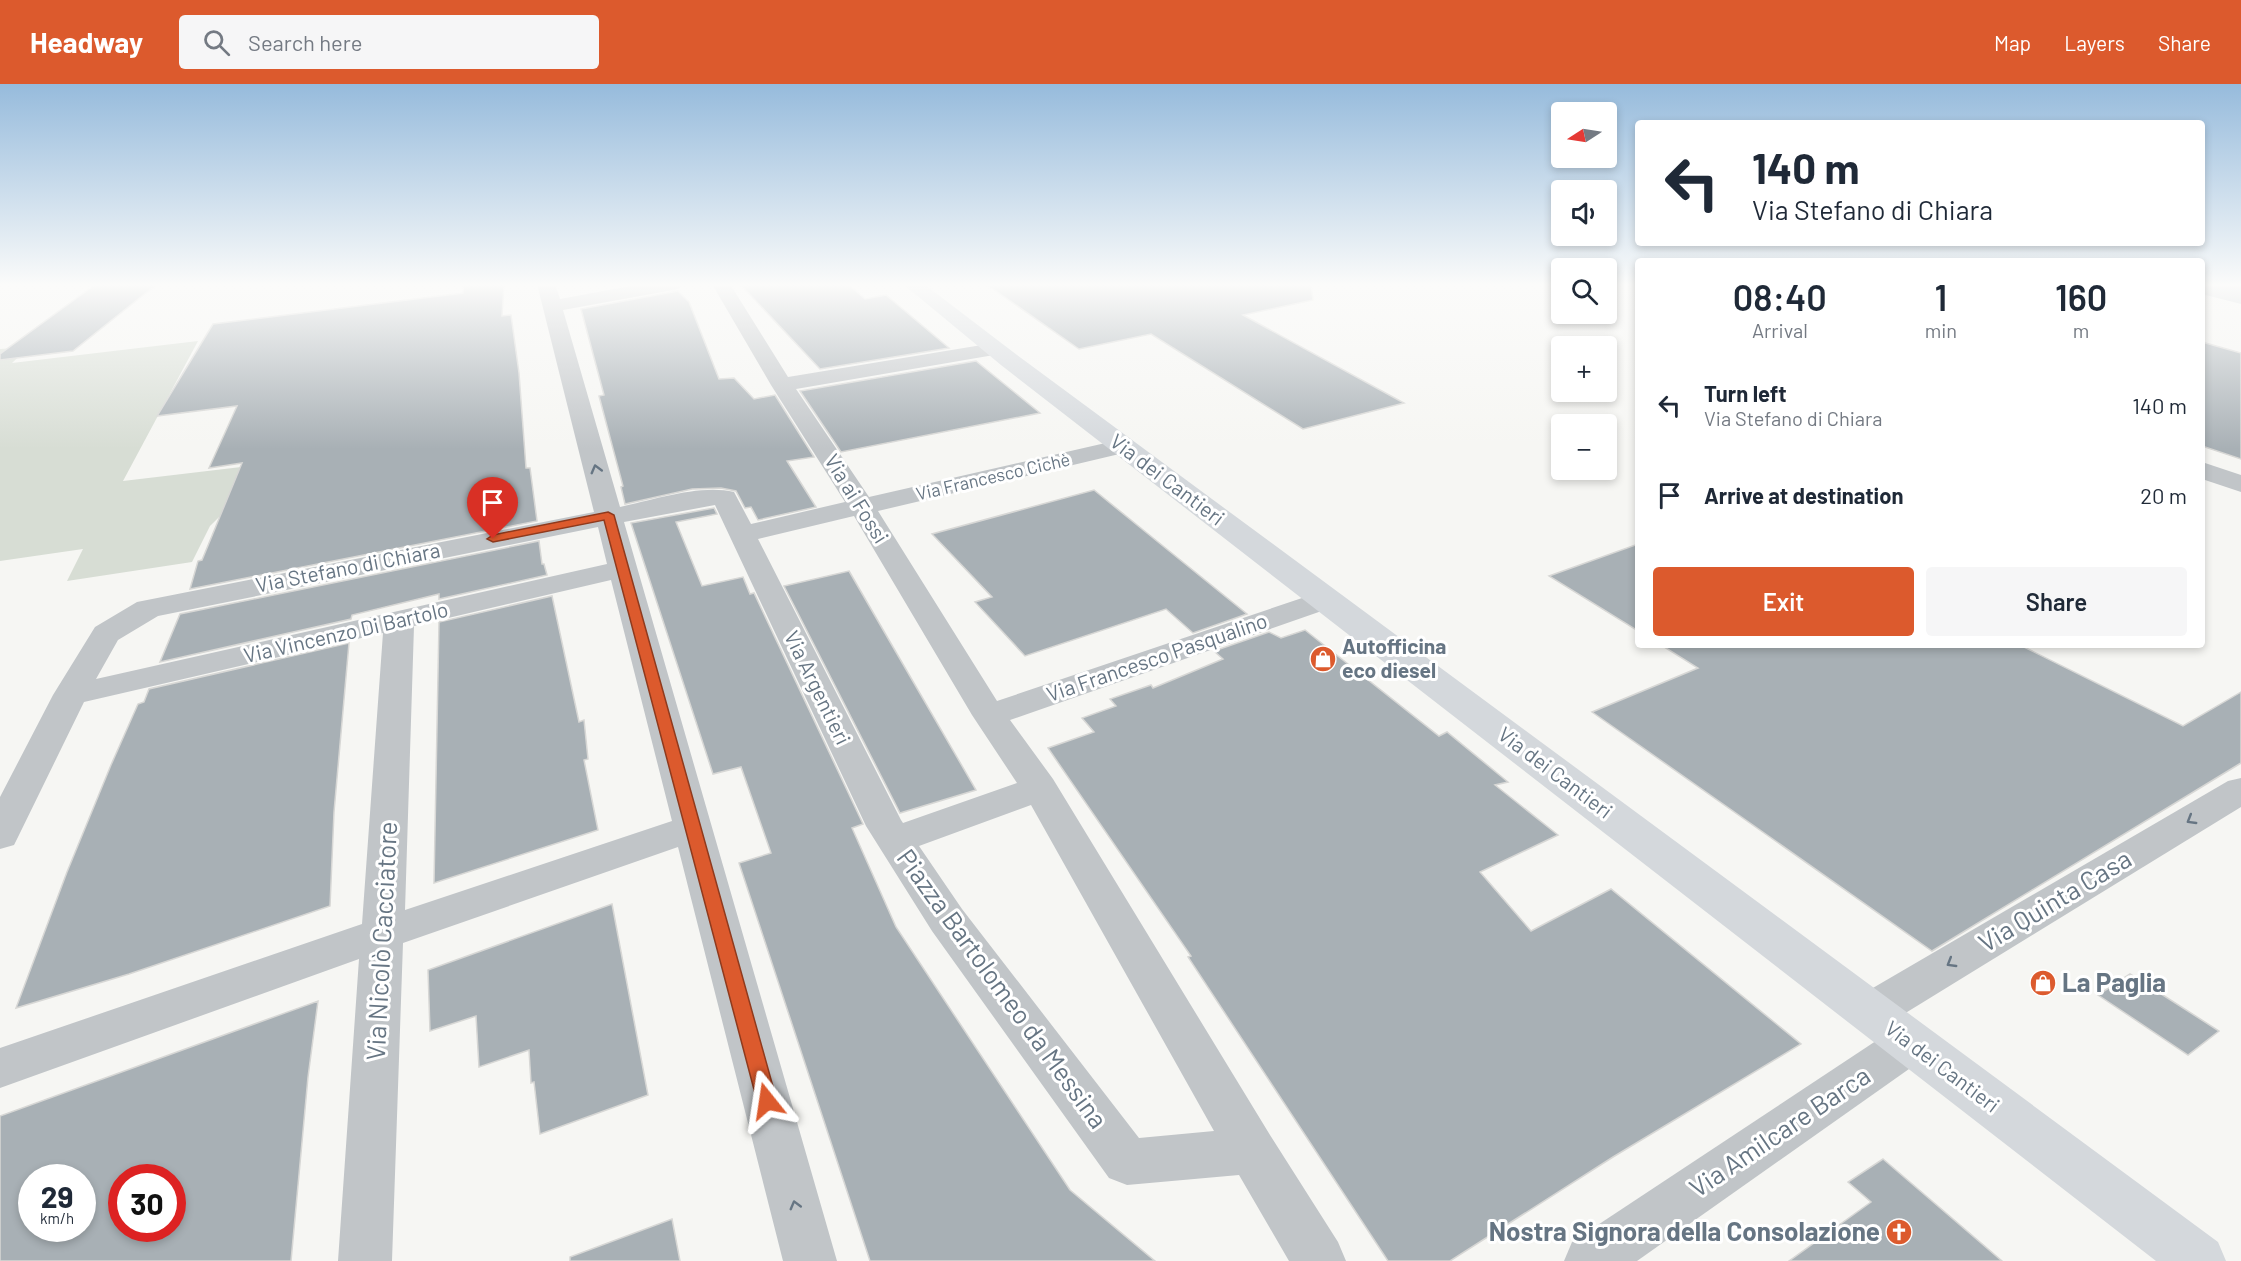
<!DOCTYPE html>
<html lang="en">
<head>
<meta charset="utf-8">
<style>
	body { margin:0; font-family:Barlow,sans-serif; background:#f6f6f7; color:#1f2937; height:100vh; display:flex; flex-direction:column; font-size:22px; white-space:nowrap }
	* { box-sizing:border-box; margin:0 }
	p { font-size:20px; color:#747a83 }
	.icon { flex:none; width:33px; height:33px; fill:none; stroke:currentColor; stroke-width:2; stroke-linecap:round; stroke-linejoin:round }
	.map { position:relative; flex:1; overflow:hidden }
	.sheet { position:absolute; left:1635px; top:174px; width:570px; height:390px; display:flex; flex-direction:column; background:#fff; border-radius:6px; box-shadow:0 3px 9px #0003 }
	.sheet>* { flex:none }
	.banner { position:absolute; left:1635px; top:36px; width:570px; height:126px; border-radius:6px; box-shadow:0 3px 9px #0003; background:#fff; color:#1f2937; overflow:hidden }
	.needle { width:39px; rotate:258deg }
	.tools { position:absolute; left:1551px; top:18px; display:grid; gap:12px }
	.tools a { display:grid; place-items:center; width:66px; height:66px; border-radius:6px; background:#fff; box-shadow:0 3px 9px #0003; font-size:30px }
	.speed { position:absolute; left:18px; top:1080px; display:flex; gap:12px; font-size:30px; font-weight:700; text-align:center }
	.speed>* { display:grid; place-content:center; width:78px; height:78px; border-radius:50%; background:#fff; box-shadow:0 3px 9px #0003; line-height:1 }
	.speed small { font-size:15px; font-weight:400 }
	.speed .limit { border:9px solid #d22; background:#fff; color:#111 }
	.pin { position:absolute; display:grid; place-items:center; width:51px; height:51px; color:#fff; margin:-62px -26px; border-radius:50% 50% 50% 0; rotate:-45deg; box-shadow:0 0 6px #0007 }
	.pin .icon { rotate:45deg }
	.me { position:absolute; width:66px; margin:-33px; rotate:345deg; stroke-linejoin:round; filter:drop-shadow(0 0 4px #0008) }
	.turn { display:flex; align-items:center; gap:21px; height:126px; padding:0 18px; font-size:27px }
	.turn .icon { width:78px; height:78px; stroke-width:2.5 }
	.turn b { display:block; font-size:42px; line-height:51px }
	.eta { display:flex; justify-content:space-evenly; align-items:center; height:102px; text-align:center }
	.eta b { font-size:36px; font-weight:600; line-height:42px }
	.button { display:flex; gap:12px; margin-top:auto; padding:12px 18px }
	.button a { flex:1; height:69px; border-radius:6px; background:#dc5a2d; color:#fff; font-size:24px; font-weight:600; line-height:69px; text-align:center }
	.button a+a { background:#f6f6f7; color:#1f2937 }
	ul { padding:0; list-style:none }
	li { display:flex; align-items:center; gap:18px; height:90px; padding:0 18px }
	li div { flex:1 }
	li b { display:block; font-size:22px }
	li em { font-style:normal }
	header { display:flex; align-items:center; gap:36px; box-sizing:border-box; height:84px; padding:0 30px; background:#dc5a2d; color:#fff }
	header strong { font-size:28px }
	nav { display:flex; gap:33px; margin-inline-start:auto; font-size:21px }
	.search { width:420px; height:54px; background:#f6f6f7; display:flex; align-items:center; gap:15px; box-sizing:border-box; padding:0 21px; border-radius:6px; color:#747a83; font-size:22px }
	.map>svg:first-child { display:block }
	.green { fill:#d7ddd4 }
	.water { fill:#bbc5ca }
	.building { fill:#a8b0b5; stroke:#d7d7d5; stroke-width:1.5; fill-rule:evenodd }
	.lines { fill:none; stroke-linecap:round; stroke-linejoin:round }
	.street { fill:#c1c5c8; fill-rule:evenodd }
	.secondary { fill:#d4d8dc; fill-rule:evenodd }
	.oneway { stroke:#667583 }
	.route { fill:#dc5a2d; stroke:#8f3a1d; stroke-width:1.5 }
	.labels { text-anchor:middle; stroke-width:6; stroke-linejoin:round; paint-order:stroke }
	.far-street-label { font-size:18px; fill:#667583; stroke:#fff }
	.street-label { font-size:21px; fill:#667583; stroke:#fff }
	.poi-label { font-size:21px; font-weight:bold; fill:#667583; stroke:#fff; text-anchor:start }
	.near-street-label { font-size:26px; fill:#667583; stroke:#fff }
	.near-poi-label { font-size:26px; font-weight:bold; fill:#667583; stroke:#fff; text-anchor:start }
</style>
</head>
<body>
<header>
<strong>Headway</strong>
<div class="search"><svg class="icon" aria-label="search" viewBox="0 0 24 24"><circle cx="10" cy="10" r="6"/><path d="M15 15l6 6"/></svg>Search here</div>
<nav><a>Map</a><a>Layers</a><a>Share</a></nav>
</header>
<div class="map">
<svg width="2241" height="1177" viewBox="0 0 2241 1177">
	<rect width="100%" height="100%" fill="#f6f6f3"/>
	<polygon class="green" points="198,257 123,397 274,379 210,442 192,478 67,497 83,465 0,477 0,265 29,263 12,279"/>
	<polygon class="water" points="2202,200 2241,200 2241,220 2202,210"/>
	<g class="building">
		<polygon points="96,200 157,200 73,267 0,276 0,270"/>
		<polygon points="464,200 504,200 502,232 511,231 519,289 526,384 530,384 537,437 190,505 198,477 202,476 242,379 209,384 237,322 157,332 213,240 463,209"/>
		<polygon points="740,200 848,200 865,215 886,211 949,264 820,285"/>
		<polygon points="986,200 1311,200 1313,216 1243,231 1404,319 1303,345 1151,250 1079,265"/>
		<polygon points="678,207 689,218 719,295 734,294 754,315 775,311 814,373 787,377 816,423 758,436 751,423 745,424 736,407 721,404 692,405 625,420 621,403 623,402 599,312 604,311 581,225"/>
		<polygon points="2202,258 2241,269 2241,375 2202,362"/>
		<polygon points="976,277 1040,329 841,368 800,307"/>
		<polygon points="1094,406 1142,445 1247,530 1193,549 1166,525 1025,572 975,518 992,513 932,450"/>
		<polygon points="714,424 717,430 676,438 702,502 743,493 750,510 754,509 863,740 852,744 896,843 1070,1106 1155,1177 870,1177 739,779 771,769 741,683 713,690 631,439"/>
		<polygon points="539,457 542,480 544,480 547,491 439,515 439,510 352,531 351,535 160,578 180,530"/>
		<polygon points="1638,460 1638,547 1549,492"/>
		<polygon points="849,487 893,563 976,706 900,729 784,502"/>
		<polygon points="552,512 579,638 584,636 588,675 584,676 598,746 434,799 439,538"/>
		<polygon points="1305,546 1439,652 1447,648 1508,698 1495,701 1558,751 1480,788 1531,847 1611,805 1801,960 1613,1073 1450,1177 1388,1177 1188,873 1191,872 1048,664 1094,648 1082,634 1116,622 1110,615 1151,601 1153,604 1223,575 1214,567 1269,548 1281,554"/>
		<polygon points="349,559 334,728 330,822 129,890 16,924 67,788 111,681 138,620 144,618 149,605"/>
		<polygon points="1661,561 2020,561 2183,642 2241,608 2241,679 1932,867 1592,628 1698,584"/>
		<polygon points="612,820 648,1011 540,1050 534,998 531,999 529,966 479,983 476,932 430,947 428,886"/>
		<polygon points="2130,890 2219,947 2188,971 2098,911"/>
		<path d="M318 917 308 993 291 1177H0V1032ZM32 1094H82V1144H32ZM122 1094H172V1144H122Z"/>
		<polygon points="1883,1075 2002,1177 1789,1177 1871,1118 1848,1098"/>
		<polygon points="672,1135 680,1177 570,1177 570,1173"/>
	</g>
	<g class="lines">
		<g class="street">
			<path d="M537 200H555L560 215 641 200H682L680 204 673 206 563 226 620 423C654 416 700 400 734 408L751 440 845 418 771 301 712 200H730L788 293 994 259 1001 261 1005 265 1001 269 994 271 796 305 869 413 1123 355 1132 357 1135 362 1132 367 878 427 997 617 1314 510 1325 507 1336 510 1340 516 1336 522 1010 636 1053 695 1270 1051 1338 1158 1346 1177H1289L1239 1091 1127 1101 1109 1094 932 847 866 742 715 421 624 438 837 1177H783L678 763 403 859 392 1177H338L359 875 0 1004V964L362 840 383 549 84 618 19 751 14 761 0 765V713L53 611 95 543 137 518 594 428ZM854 432 972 631 1017 699 903 739 901 736 758 455ZM598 443 607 480 96 595 118 556 158 532ZM611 496 672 737 405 826 414 542ZM1031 721 1214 1047 1139 1054 962 825 919 762Z"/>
			<polygon points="2202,378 2241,391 2241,408 2202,395"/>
			<polygon points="2241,694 2241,723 1886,941 1870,946 1854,941 1847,928 1854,915 2228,697"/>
			<polygon points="1910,940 1926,945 1933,959 1926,973 1637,1177 1564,1177 1572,1158 1894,945"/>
		</g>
		<polygon class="secondary" points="903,200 924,200 1017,271 2218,1158 2226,1177 2156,1177 1001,281"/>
	</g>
	<defs><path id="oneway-chevron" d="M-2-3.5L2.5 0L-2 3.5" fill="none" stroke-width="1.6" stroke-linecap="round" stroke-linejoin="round" transform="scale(1.5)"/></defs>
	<g class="oneway">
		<use href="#oneway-chevron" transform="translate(596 385) rotate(-105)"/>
		<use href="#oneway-chevron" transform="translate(2191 736) rotate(149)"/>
		<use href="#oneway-chevron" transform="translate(1951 879) rotate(149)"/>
		<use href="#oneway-chevron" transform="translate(795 1121) rotate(-105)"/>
	</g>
	<linearGradient id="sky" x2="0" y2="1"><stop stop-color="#96bbdc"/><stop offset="0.55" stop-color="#fbfbfa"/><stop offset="1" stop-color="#fbfbfa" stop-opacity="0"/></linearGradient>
	<rect width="2241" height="365" fill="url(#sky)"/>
	<polygon class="route" points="608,428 614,431 777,1017 774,1024 767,1026 760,1024 757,1017 604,436 493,458 487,455 493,451"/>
	<defs>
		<symbol id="shop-disc" viewBox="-11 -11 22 22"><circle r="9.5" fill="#dc5a2d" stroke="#fff"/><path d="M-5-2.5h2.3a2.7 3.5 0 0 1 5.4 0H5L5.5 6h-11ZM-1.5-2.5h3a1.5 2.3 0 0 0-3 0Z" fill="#fff"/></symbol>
		<symbol id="church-disc" viewBox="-11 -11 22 22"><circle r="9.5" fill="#dc5a2d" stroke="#fff"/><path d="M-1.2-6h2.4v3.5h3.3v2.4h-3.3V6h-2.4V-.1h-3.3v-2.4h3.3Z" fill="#fff"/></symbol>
	</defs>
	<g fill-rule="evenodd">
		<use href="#shop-disc" x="1308" y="560" width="30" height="30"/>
		<use href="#shop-disc" x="2028" y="884" width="30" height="30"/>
		<use href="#church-disc" x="1884" y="1133" width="30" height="30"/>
	</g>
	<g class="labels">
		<g class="far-street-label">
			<text transform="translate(993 393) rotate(-13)" y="6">Via Francesco Cichè</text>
		</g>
		<g class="street-label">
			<text transform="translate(1167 396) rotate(37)" y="7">Via dei Cantieri</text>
			<text transform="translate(856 415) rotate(58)" y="7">Via ai Fossi</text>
			<text transform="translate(348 484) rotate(-11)" y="7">Via Stefano di Chiara</text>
			<text transform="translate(346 549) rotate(-13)" y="7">Via Vincenzo Di Bartolo</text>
			<text transform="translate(1157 574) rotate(-19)" y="7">Via Francesco Pasqualino</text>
			<text transform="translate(817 604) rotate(64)" y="7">Via Argentieri</text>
			<text transform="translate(1555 689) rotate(37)" y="7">Via dei Cantieri</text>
			<text transform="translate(1942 983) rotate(37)" y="7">Via dei Cantieri</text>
		</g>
		<g class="poi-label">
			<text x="1342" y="570">Autofficina<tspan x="1342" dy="24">eco diesel</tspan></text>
		</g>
		<g class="near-street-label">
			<text transform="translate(2055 817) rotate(-31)" y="9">Via Quinta Casa</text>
			<text transform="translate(382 857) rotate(-87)" y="9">Via Nicolò Cacciatore</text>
			<text transform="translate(1002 905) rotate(54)" y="9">Piazza Bartolomeo da Messina</text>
			<text transform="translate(1780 1048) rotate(-34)" y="9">Via Amilcare Barca</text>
		</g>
		<g class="near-poi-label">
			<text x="2062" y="908">La Paglia</text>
			<text x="1880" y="1157" text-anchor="end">Nostra Signora della Consolazione</text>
		</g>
	</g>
</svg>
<div class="tools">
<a><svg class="needle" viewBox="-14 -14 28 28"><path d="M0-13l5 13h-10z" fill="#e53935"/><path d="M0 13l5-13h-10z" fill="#747a83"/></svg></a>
<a><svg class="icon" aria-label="sound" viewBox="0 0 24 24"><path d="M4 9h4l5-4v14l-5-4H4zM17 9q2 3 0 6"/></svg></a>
<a><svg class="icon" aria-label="search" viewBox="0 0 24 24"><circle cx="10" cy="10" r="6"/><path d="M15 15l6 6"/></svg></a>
<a>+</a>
<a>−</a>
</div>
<div class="speed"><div>29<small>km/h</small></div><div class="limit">30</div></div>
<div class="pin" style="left:493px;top:455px;background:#d93025"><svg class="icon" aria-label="arrive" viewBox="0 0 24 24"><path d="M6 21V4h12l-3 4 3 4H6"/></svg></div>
<svg class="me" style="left:767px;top:1017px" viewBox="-20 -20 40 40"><path d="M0-17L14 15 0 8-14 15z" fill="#dc5a2d" stroke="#fff" stroke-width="4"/></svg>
<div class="banner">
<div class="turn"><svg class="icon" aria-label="left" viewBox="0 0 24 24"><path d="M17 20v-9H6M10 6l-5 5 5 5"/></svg><div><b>140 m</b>Via Stefano di Chiara</div></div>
</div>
<section class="sheet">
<div class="eta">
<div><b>08:40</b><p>Arrival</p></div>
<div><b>1</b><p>min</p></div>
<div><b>160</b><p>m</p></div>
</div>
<ul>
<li><svg class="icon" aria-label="left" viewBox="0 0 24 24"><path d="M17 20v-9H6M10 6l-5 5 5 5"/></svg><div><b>Turn left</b><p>Via Stefano di Chiara</p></div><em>140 m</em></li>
<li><svg class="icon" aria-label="arrive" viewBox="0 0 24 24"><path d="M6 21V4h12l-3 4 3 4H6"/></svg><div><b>Arrive at destination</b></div><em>20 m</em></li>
</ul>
<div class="button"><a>Exit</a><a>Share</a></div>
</section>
</div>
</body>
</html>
